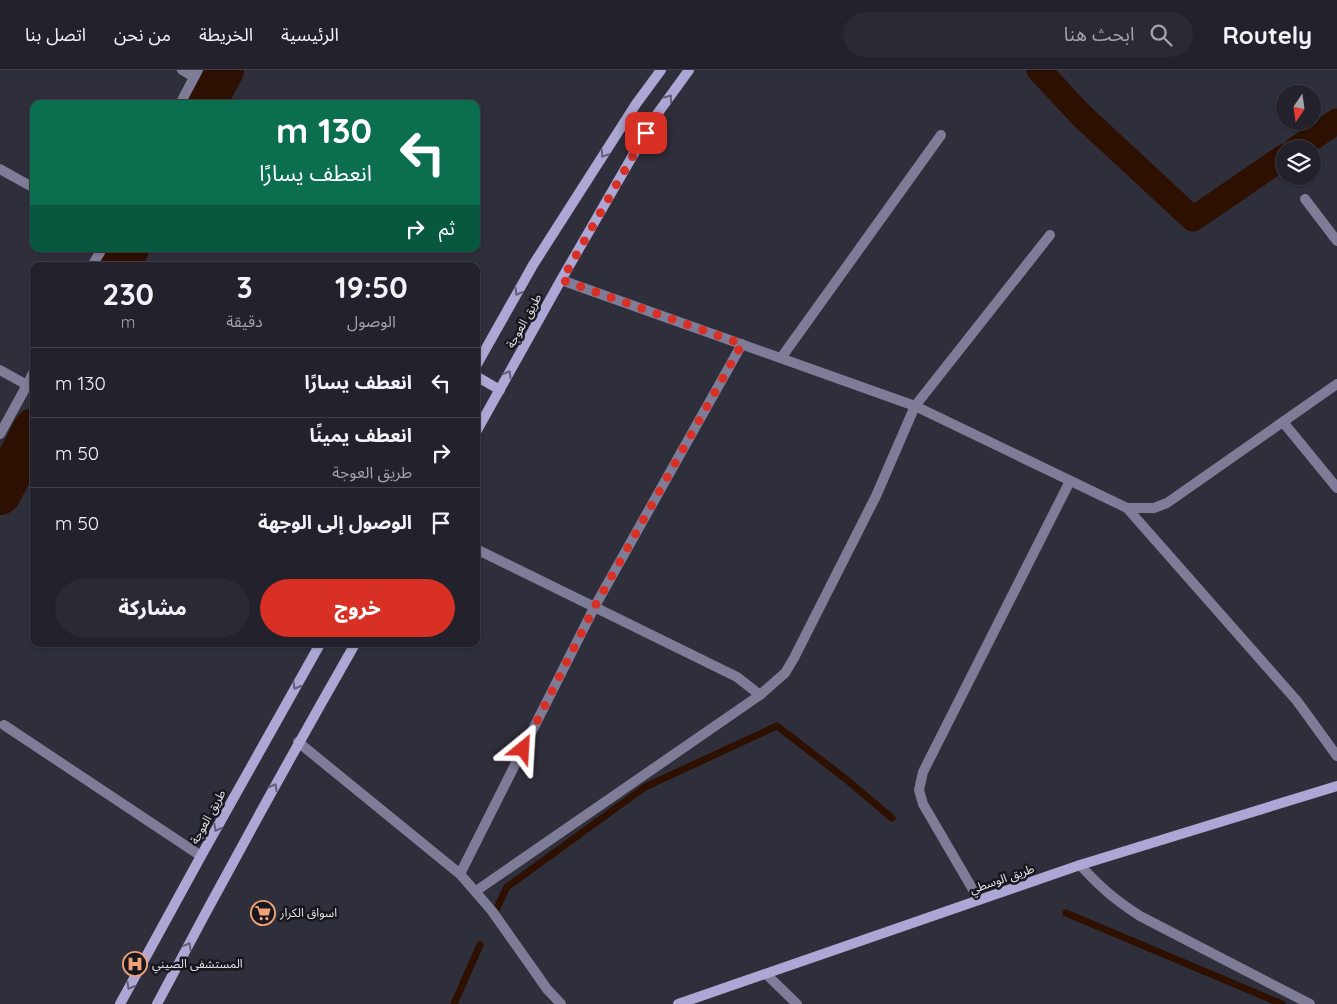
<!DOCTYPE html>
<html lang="ar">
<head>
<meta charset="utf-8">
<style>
	body { margin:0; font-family:Quicksand,"Noto Sans Arabic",sans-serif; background:#2b2a34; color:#f1f3f6; direction:rtl; height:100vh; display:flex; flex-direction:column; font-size:19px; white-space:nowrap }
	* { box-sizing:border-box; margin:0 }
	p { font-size:16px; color:#a3a4a9 }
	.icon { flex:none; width:28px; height:28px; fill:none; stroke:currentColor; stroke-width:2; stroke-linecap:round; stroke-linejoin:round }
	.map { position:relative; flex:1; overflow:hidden; direction:ltr }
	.sheet { position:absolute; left:30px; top:192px; width:450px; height:385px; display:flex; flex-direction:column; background:#23222c; border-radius:10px; box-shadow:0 1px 4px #0004,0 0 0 1px #403f48; direction:rtl }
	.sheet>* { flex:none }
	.guide { position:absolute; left:30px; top:30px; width:450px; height:152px; border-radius:10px; box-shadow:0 1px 4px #0004,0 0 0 1px #403f48; direction:rtl; background:#0b6e4f; color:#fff; overflow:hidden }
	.needle { width:32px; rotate:193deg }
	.controls { position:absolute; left:1276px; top:15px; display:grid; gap:10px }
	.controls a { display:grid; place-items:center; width:45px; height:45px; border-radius:50%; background:#23222c; box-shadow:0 1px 4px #0004,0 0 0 1px #403f48; font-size:25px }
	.pin { position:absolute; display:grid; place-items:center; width:42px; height:42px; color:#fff; margin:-21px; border-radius:10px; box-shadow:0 2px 8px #0006 }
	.me { position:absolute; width:55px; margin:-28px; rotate:27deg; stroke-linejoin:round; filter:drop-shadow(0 0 4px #0008) }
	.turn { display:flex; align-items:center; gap:18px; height:105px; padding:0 25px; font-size:22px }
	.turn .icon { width:65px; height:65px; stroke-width:2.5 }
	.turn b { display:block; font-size:35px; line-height:42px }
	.then { display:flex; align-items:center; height:48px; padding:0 25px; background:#0003; gap:10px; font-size:19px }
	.eta { display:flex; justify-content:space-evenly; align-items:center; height:85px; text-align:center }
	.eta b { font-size:30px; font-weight:800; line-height:35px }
	.action { display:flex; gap:10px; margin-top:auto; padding:10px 25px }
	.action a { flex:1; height:58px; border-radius:30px; background:#d93025; color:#fff; font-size:20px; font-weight:800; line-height:58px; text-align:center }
	.action a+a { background:#2b2a34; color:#f1f3f6 }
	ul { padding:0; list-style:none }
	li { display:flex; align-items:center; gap:15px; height:70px; padding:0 25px; border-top:1px solid #403f48 }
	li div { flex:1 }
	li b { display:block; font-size:19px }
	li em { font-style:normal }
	header { display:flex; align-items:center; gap:30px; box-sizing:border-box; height:70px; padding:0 25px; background:#23222c; border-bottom:1px solid #403f48 }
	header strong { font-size:24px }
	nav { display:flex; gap:28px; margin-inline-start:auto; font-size:18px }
	.search { width:350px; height:45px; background:#2b2a34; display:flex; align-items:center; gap:12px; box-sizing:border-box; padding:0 18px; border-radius:28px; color:#a3a4a9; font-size:19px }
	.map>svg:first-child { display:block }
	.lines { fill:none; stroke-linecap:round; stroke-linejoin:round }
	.stream { stroke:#2d1000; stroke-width:7 }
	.canal { stroke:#2d1000; stroke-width:25 }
	.river { stroke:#2d1000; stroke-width:42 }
	.service { stroke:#7f7c98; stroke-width:10 }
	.minor { stroke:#7f7c98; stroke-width:10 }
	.secondary { stroke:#aca7d4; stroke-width:10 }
	.oneway { stroke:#625f78 }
	.route { stroke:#d93025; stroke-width:9; stroke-dasharray:0 16.2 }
	.labels { text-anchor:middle; stroke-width:5; stroke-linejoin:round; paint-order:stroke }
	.street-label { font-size:12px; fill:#e5e4ed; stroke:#17171d }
	.poi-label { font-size:12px; fill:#e5e4ed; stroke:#17171d; text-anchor:start }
</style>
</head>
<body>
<header>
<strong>Routely</strong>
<div class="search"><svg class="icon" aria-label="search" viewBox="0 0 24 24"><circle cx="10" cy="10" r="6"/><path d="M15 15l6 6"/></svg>ابحث هنا</div>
<nav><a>الرئيسية</a><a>الخريطة</a><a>من نحن</a><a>اتصل بنا</a></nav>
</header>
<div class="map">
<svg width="1337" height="934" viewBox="0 0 1337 934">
	<rect width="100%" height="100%" fill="#2f2e3b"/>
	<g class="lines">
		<g class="stream">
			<polyline points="497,838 507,817 645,717 777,656 847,710 892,748"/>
			<polyline points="1066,843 1282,934"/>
			<polyline points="454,934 480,875"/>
		</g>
		<g class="canal">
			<polyline points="1039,0 1082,46 1193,149 1285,86"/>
			<polyline points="1296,79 1337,51"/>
		</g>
		<g class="river">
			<polyline points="205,34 223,0"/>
			<polyline points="119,196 128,179"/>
			<polyline points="0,424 34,359"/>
		</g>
		<polyline class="service" points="4,655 201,786"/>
		<g class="minor">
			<polyline points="182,0 194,7"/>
			<polyline points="180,34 198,0"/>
			<polyline points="0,99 34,118"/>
			<polyline points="1305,129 1337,171"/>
			<polyline points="92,196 102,179"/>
			<polyline points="561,210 915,336 1127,438 1154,438 1167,433 1337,314"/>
			<polyline points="781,288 941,65"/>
			<polyline points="0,300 27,315 34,301"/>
			<polyline points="1283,352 1337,418"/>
			<polyline points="0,364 27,315"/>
			<polyline points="1127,438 1297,631 1337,686"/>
			<polyline points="476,479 737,607 760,625 785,603 794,588 876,426 915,336 1050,165"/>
			<polyline points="298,672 460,804 492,841 547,919 561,934"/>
			<path d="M1080 795C1100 817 1115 830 1140 846L1310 934"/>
			<polyline points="460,804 595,536 742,274"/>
			<polyline points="476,821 760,625"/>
			<polyline points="979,830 923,734 919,720 923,702 1070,411"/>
			<polyline points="766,904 797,934"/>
		</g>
		<g class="secondary">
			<polyline points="476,296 533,195 636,34 661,0"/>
			<polyline points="476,306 500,320"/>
			<polyline points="476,362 561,210 655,47 689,0"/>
			<polyline points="120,934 201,786 320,574"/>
			<path d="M157 934C221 813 287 693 355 574"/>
			<polyline points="678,934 1080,795 1337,716"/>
		</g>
	</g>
	<defs><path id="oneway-chevron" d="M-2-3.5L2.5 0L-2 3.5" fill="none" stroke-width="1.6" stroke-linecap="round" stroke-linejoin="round" transform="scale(1.25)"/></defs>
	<g class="oneway">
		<use href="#oneway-chevron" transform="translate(669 28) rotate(-54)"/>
		<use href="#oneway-chevron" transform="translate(604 84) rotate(123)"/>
		<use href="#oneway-chevron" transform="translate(518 222) rotate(119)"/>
		<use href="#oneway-chevron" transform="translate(508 304) rotate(-61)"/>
		<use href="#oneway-chevron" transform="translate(296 616) rotate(120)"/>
		<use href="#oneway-chevron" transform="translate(274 717) rotate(-61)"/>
		<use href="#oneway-chevron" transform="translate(217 758) rotate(119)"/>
		<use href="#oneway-chevron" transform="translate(188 876) rotate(-62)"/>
		<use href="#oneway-chevron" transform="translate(130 916) rotate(119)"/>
	</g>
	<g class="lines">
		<polyline class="route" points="523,679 595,536 742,274 562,210 646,63"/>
	</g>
	<defs>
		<symbol id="supermarket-ring" viewBox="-11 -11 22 22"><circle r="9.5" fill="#17171d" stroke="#efa377" stroke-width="1.5"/><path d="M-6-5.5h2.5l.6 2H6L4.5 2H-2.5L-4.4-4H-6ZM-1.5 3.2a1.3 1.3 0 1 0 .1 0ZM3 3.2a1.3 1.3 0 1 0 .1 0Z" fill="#efa377"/></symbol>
		<symbol id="hospital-ring" viewBox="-11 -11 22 22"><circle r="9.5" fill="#17171d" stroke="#efa377" stroke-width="1.5"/><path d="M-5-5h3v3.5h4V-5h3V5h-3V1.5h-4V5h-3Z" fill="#efa377"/></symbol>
	</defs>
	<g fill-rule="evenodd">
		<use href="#supermarket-ring" x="249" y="829" width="28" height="28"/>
		<use href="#hospital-ring" x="121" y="880" width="28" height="28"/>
	</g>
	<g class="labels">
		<g class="street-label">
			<text transform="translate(524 251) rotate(-61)" y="4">طريق العوجة</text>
			<text transform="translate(208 747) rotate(-61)" y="4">طريق العوجة</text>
			<text transform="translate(1002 809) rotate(-19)" y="4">طريق الوسطي</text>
		</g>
		<g class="poi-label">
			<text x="280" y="847">اسواق الكرار</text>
			<text x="152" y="898">المستشفى الصيني</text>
		</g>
	</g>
</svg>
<div class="controls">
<a><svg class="needle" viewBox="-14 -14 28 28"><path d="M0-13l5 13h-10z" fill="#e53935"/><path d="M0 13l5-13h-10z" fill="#a3a4a9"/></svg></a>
<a><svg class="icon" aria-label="layers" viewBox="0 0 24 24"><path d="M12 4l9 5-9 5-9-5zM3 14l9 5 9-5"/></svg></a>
</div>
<div class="pin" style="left:646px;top:63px;background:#d93025"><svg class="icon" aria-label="arrive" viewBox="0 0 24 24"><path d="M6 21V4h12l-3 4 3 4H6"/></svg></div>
<svg class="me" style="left:523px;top:679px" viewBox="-20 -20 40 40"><path d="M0-17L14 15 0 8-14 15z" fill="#d93025" stroke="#fff" stroke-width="4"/></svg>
<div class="guide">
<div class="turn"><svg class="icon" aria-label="left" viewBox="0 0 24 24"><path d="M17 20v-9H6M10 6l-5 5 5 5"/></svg><div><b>130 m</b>انعطف يسارًا</div></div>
<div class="then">ثم<svg class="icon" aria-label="right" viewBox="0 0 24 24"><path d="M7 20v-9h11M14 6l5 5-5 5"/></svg></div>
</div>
<section class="sheet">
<div class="eta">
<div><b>19:50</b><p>الوصول</p></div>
<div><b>3</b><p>دقيقة</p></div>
<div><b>230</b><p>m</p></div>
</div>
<ul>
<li><svg class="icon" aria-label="left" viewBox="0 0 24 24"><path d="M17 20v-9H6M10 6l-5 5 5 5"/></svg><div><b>انعطف يسارًا</b></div><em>130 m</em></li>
<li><svg class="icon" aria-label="right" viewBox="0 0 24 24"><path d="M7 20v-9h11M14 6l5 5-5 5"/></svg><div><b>انعطف يمينًا</b><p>طريق العوجة</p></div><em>50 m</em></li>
<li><svg class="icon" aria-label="arrive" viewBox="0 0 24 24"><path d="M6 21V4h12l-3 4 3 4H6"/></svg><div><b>الوصول إلى الوجهة</b></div><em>50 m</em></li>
</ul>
<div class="action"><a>خروج</a><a>مشاركة</a></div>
</section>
</div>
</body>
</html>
